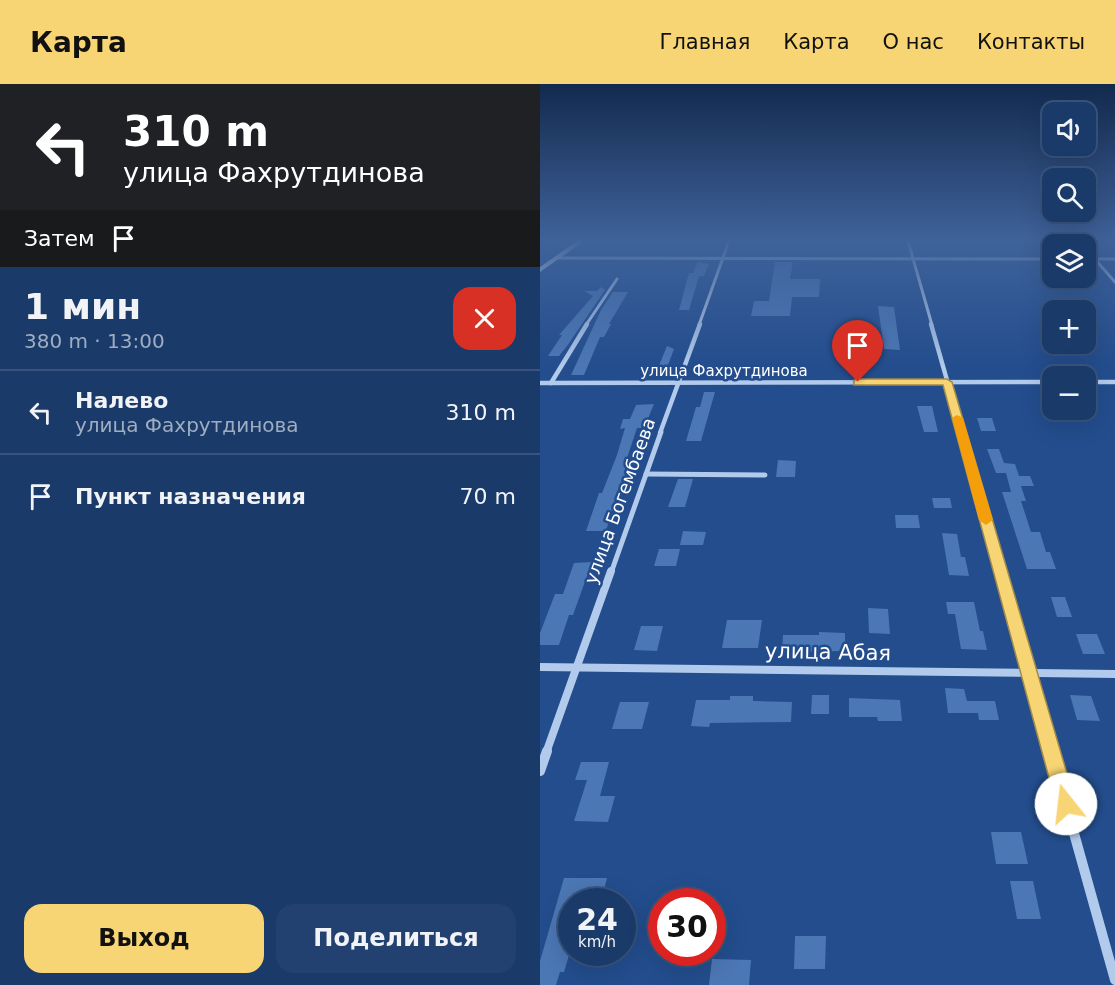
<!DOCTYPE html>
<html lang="ru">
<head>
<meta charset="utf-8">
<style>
	body { margin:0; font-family:"DejaVu Sans",sans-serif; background:#234170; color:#f1f3f6; height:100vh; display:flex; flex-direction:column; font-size:22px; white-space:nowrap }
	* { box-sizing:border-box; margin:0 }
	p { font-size:20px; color:#9fadc1 }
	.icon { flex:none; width:33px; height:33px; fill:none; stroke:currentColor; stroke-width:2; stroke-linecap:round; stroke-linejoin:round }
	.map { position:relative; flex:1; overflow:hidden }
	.drawer { display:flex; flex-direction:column; background:#1a3a6a; width:540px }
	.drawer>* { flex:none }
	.top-card { background:#202124; color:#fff; overflow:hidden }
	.buttons { position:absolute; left:502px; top:18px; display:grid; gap:12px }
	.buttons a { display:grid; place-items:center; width:54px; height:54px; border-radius:12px; background:#1a3a6a; box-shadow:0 6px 24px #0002,0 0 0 2px #38547e; font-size:30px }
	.speed { position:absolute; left:18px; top:804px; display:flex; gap:12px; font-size:30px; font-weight:700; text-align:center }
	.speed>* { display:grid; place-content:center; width:78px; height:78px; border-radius:50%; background:#1a3a6a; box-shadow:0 6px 24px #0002,0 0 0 2px #38547e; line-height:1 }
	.speed small { font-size:15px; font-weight:400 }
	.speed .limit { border:9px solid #d22; background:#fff; color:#111 }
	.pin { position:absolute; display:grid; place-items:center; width:51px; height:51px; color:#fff; margin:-62px -26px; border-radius:50% 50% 50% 0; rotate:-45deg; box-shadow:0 0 6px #0007 }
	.pin .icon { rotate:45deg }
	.me { position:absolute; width:66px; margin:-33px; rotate:344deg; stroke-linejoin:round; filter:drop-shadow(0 0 4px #0008) }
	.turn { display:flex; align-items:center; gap:21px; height:126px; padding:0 24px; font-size:27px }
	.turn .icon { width:78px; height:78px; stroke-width:2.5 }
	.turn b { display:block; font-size:42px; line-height:51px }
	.then { display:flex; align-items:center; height:57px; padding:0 24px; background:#0003; gap:12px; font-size:22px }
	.round { display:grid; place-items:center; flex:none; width:63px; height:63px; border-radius:18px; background:#234170 }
	.summary { display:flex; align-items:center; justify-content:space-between; height:102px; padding:0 24px }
	h1 { font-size:36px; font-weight:600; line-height:45px }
	.cta { display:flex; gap:12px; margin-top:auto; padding:12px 24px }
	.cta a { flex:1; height:69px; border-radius:18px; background:#f7d574; color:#111; font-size:24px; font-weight:600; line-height:69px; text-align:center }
	.cta a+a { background:#234170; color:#f1f3f6 }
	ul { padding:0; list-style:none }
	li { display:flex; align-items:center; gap:18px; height:84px; padding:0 24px; border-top:2px solid #38547e }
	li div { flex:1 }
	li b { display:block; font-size:22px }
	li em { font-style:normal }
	header { display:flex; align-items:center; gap:36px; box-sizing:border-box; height:84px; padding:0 30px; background:#f7d574; color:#111 }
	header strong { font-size:28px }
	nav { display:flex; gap:33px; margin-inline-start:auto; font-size:21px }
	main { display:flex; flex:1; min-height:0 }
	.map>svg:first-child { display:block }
	.building { fill:#4b77b4 }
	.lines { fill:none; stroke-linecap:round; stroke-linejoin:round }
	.minor-far4 { stroke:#b2caeb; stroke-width:3 }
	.minor-far3 { stroke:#b2caeb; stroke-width:4.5 }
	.minor-far2 { stroke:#b2caeb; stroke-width:5 }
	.minor-far1 { stroke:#b2caeb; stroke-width:8 }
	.minor { stroke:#b2caeb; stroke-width:10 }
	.secondary { fill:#dde8f9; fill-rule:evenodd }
	.route { fill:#f7d574; stroke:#a18a4b; stroke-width:1.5 }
	.slow { fill:#f59e0b }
	.labels { text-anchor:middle; stroke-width:5; stroke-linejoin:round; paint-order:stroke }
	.far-street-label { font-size:15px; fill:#fff; stroke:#234d8d }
	.street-label { font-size:18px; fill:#fff; stroke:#234d8d }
	.near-street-label { font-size:21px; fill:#fff; stroke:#234d8d }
</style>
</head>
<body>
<header>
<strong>Карта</strong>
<nav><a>Главная</a><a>Карта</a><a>О нас</a><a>Контакты</a></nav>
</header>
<main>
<section class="drawer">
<div class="top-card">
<div class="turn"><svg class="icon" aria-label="left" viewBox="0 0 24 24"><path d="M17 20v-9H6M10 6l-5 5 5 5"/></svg><div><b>310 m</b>улица Фахрутдинова</div></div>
<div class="then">Затем<svg class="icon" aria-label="arrive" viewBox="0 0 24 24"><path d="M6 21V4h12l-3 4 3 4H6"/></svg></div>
</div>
<div class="summary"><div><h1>1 мин</h1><p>380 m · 13:00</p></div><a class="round" style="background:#d93025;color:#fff"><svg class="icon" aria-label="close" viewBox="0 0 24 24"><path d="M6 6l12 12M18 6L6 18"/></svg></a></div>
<ul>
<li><svg class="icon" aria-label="left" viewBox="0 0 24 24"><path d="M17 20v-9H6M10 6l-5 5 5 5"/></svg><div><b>Налево</b><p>улица Фахрутдинова</p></div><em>310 m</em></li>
<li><svg class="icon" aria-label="arrive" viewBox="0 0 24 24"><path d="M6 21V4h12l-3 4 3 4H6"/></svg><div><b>Пункт назначения</b></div><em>70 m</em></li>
</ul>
<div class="cta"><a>Выход</a><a>Поделиться</a></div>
</section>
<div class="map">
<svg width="575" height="901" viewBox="0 0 575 901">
	<rect width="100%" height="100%" fill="#234d8d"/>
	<g class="building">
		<polygon points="158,178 169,180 164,192 159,192 149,226 139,226 149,189 153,189"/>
		<polygon points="235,178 253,178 250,195 280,195 279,213 252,213 250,232 211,232 214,217 229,217"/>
		<polygon points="61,203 65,206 27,262 19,272 8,272 22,251 19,251 53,212 44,207 57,207"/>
		<polygon points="73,208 88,208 69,240 71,240 64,253 60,253 44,291 31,291 61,226"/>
		<polygon points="338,222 354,223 360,266 344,265"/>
		<polygon points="127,262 134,265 125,289 116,289"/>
		<polygon points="164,308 175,308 161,357 146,357 156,323 160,323"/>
		<polygon points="114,320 104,344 97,344 86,377 90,377 85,391 92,391 89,400 80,400 66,447 46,447 59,409 62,409 77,371 85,344 80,345 83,335 90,335 96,321"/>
		<polygon points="377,322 392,322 398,348 384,348"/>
		<polygon points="437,334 452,334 456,347 441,347"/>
		<polygon points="447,365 459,365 464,379 475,380 479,392 490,392 494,402 481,402 486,417 481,417 491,448 500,448 506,468 510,468 516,485 487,485 462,408 471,408 466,389 456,389"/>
		<polygon points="238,376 256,377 255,393 236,393"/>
		<polygon points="138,395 153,395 145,423 128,423"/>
		<polygon points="392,414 410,414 412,424 394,424"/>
		<polygon points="355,431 378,431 380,444 356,444"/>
		<polygon points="143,447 166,448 163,461 140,461"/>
		<polygon points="402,449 417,450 421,473 425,473 429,492 409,491"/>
		<polygon points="119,465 140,465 136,482 114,482"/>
		<polygon points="52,478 33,531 29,531 19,561 0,561 0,549 15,510 23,510 34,479"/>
		<polygon points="511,513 525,513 532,533 517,533"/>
		<polygon points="406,518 434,518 440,547 443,547 447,566 421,565 415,530 408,530"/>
		<polygon points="328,524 348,525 350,550 329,549"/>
		<polygon points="187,536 222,536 218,564 182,564"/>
		<polygon points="101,542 123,542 117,567 94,566"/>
		<polygon points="279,548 305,549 305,567 242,568 243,551 279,551"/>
		<polygon points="536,550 557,550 565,570 543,570"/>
		<polygon points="405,604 424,605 427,617 455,617 459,636 439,636 438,629 408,629"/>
		<polygon points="272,611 289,611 289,630 271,630"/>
		<polygon points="530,611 551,612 560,637 537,636"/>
		<polygon points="190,612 213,612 213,617 252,618 251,638 170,639 169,643 151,642 156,616 190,616"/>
		<polygon points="309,614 360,616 362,637 338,637 337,633 309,633"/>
		<polygon points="80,618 109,618 102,645 72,645"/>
		<polygon points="41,678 69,678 60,712 75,712 68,738 34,737 47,696 35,696"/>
		<polygon points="451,748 481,748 488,780 456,780"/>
		<polygon points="24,794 67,794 61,818 32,818 32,861 24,888 20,888 16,901 0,901 0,877"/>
		<polygon points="470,797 493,797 501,835 477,835"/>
		<polygon points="255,852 286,852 285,885 254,885"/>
		<polygon points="172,875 211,876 209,901 169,901"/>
	</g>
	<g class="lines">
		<g class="minor-far4">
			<polyline points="368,157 392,241"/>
			<polyline points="539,157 542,160"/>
			<polyline points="546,165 575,198"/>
			<polyline points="16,174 513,175"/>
			<polyline points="546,175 575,175"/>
			<polyline points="46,241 77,195"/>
			<polyline points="159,241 189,157"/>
		</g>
		<g class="minor-far3">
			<polyline points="391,240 422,349"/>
			<polyline points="546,298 575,298"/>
			<polyline points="0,299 513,298"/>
			<polyline points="11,299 47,240"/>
			<polyline points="120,349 160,240"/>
		</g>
		<g class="minor-far2">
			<polyline points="421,348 461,489"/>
			<polyline points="106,390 225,391"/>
			<polyline points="71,489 121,348"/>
		</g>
		<g class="minor-far1">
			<polyline points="460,487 511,669"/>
			<polyline points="0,583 575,590"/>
			<polyline points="6,669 71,487"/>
		</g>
		<g class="minor">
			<polyline points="511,667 575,896"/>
			<polyline points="0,687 7,667"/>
		</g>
		<polygon class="secondary" points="37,157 44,157 0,188 0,183"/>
	</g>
	<linearGradient id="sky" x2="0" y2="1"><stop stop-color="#132a4e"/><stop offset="0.55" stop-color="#3f629a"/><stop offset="1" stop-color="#3f629a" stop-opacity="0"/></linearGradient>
	<rect width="575" height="283" fill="url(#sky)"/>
	<polygon class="route" points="318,295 407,295 412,298 536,720 533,728 526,730 519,728 516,720 403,301 314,301 314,296"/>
	<polygon class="slow" points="417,331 423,334 453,436 446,441 439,436 412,334"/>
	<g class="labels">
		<g class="far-street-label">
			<text x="184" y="292">улица Фахрутдинова</text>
		</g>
		<g class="street-label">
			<text transform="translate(80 417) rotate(-70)" y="6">улица Богембаева</text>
		</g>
		<g class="near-street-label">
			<text transform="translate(288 568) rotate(1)" y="7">улица Абая</text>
		</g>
	</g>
</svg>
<div class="buttons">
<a><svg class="icon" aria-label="sound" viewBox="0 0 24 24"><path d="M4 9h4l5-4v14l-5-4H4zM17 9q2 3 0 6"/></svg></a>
<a><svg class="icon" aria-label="search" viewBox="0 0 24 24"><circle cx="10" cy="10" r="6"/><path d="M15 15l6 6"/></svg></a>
<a><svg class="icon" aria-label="layers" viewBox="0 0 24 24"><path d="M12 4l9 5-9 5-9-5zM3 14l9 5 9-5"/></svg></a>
<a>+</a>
<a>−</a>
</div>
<div class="speed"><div>24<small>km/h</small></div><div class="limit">30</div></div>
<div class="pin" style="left:318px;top:298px;background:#d93025"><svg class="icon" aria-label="arrive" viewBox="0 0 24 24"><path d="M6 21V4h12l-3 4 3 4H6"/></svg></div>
<svg class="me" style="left:526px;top:720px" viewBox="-20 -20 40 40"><circle r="19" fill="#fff"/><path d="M0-13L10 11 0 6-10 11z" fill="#f7d574"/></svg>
</div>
</main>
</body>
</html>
